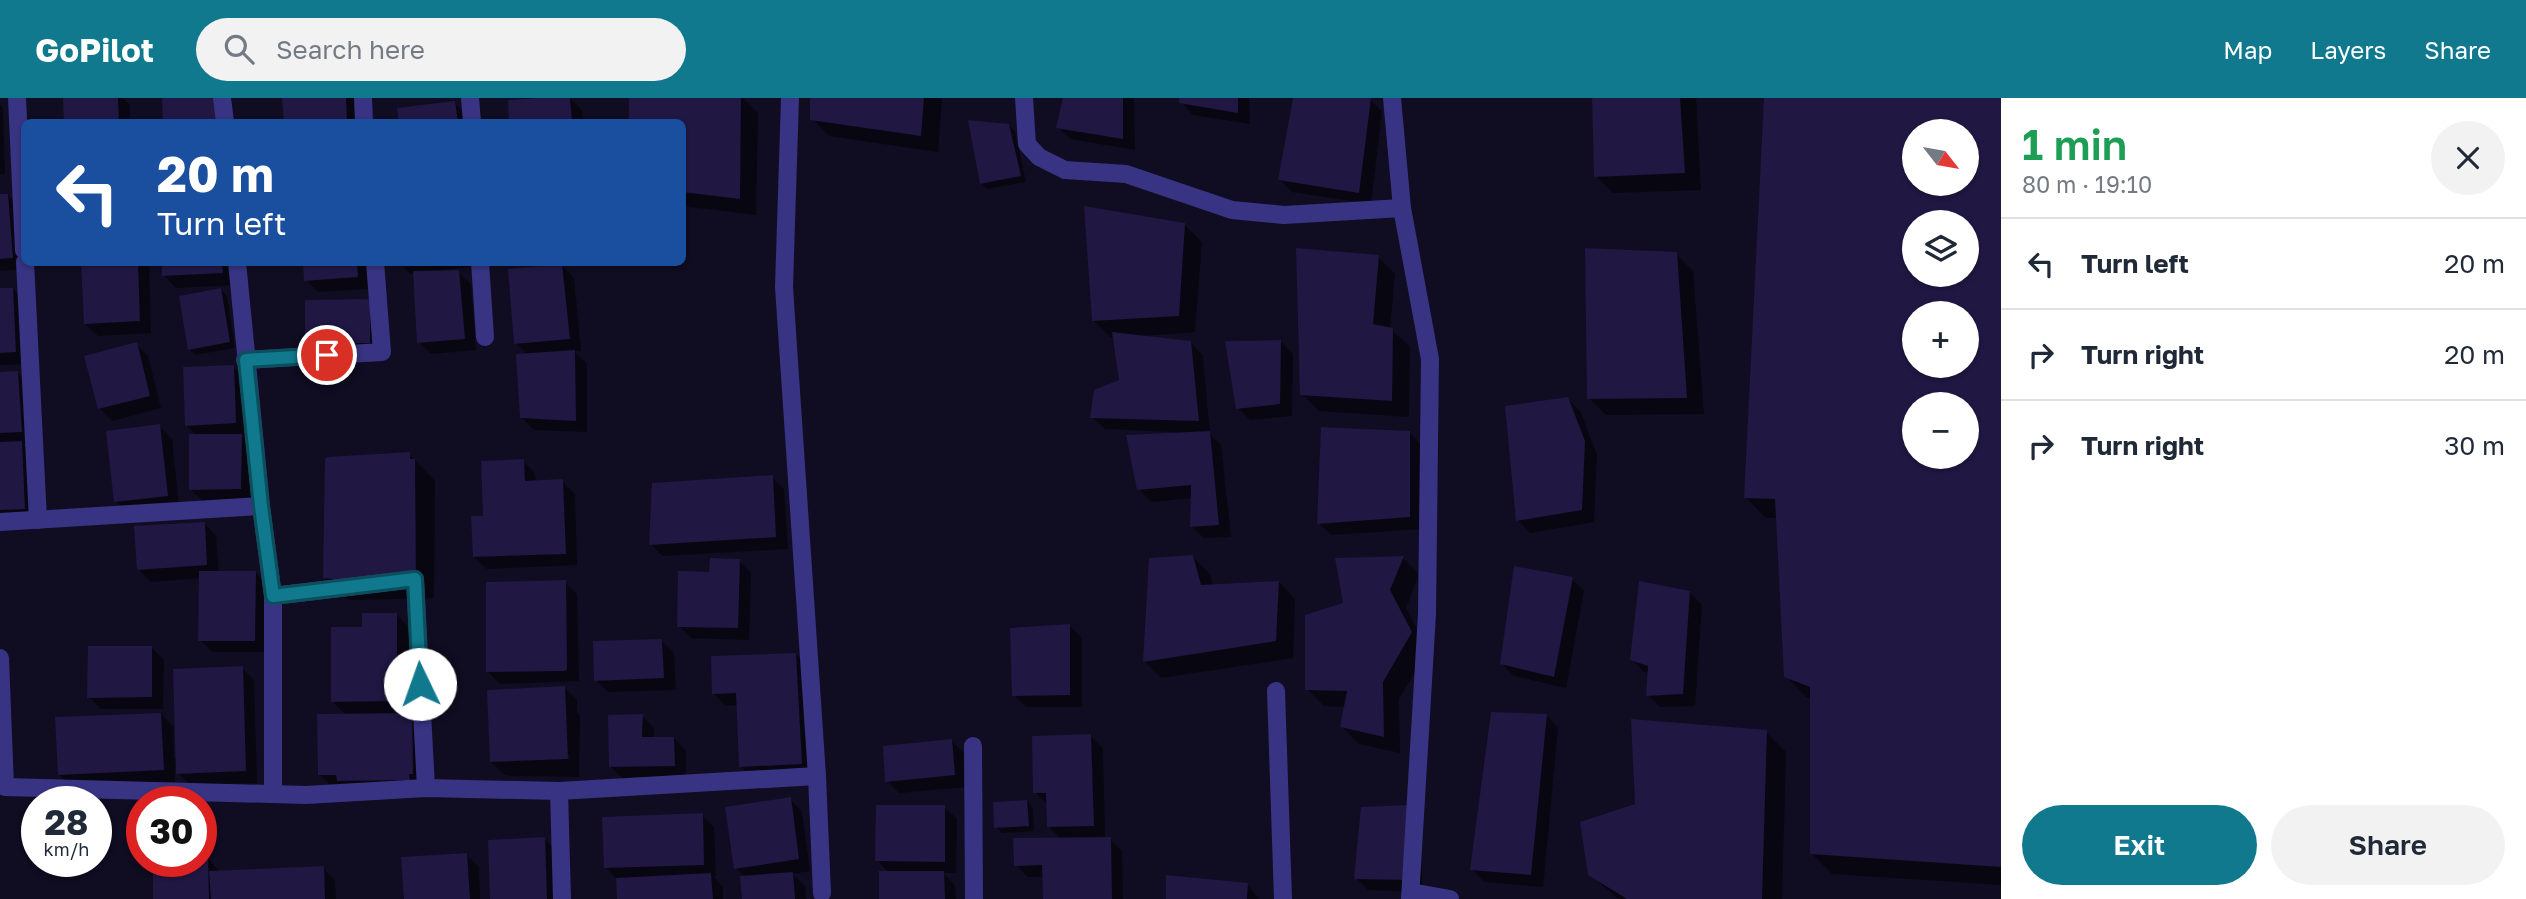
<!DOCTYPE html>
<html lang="en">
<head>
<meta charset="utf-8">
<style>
	body { margin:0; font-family:"Golos Text",sans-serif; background:#f2f2f3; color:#1f2937; height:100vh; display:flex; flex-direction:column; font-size:26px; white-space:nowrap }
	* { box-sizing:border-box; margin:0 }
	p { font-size:23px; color:#747a83 }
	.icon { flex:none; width:38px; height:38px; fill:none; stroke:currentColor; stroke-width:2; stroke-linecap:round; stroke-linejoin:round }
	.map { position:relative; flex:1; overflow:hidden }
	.sheet { display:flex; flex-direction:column; background:#fff; width:525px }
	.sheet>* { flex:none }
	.top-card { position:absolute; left:21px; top:21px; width:665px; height:147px; border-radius:10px; box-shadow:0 2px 5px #0004; background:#1a4fa0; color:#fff; overflow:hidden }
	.needle { width:46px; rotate:121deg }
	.fabs { position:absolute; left:1902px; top:21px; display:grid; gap:14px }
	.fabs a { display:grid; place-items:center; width:77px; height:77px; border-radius:50%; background:#fff; box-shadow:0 2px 5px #0004; font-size:35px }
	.speed { position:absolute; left:21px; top:688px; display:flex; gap:14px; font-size:35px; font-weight:700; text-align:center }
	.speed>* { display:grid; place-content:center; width:91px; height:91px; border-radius:50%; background:#fff; box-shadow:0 2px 5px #0004; line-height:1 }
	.speed small { font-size:18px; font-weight:400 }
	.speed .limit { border:10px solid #d22; background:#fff; color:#111 }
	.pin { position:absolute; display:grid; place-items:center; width:60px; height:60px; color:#fff; margin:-30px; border:4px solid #fff; border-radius:50%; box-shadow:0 2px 7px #0007 }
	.me { position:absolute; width:77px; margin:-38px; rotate:357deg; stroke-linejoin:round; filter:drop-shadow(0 0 5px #0008) }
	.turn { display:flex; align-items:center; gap:24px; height:147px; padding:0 21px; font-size:32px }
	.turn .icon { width:91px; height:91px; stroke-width:2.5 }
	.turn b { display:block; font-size:49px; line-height:60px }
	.round { display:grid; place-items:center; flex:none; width:74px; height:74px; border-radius:37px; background:#f2f2f3 }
	.summary { display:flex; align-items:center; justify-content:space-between; height:119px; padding:0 21px }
	h1 { font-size:42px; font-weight:600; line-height:52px; color:#1e9e55 }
	.cta { display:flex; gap:14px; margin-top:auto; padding:14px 21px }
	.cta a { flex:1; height:80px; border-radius:42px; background:#11798d; color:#fff; font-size:28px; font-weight:600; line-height:80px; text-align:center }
	.cta a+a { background:#f2f2f3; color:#1f2937 }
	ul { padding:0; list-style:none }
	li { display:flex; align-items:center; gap:21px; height:91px; padding:0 21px; border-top:2px solid #e0e1e3 }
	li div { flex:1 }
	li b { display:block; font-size:26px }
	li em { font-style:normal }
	header { display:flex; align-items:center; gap:42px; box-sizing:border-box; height:98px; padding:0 35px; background:#11798d; color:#fff }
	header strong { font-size:33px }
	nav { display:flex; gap:38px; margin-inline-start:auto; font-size:24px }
	.search { width:490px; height:63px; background:#f2f2f3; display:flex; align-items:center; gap:18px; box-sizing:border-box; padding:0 24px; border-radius:38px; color:#747a83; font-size:26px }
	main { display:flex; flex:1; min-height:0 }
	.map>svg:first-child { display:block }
	.shadow { fill:#0007; fill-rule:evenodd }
	.building { fill:#201743; fill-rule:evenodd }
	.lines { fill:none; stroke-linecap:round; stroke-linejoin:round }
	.minor { stroke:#383483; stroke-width:18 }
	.route-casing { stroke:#0b4f5c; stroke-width:18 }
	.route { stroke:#11798d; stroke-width:12 }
</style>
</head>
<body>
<header>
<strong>GoPilot</strong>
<div class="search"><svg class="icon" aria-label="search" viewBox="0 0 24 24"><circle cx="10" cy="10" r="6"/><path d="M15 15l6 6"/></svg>Search here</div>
<nav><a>Map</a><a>Layers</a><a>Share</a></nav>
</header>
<main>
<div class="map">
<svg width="2001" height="801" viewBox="0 0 2001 801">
	<rect width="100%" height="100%" fill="#100c21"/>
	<g class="shadow">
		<polygon points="65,0 123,0 130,7 130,24 66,24"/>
		<polygon points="164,0 227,24 165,24"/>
		<polygon points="284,0 357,0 358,24 285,24"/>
		<polygon points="570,0 582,12 583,24 511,24 510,4"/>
		<polygon points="630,0 743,0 758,15 756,117 682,108 682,24 631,24"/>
		<polygon points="811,0 942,0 938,54 829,38 812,21"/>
		<polygon points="1065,0 1134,0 1135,52 1070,41 1058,29"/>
		<polygon points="1181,0 1249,0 1250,26 1193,17 1181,4"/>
		<polygon points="1295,0 1368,0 1382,13 1371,106 1292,94 1280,82"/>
		<polygon points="1593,0 1696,0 1701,92 1613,95 1596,78"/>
		<path d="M1766 0H2001V787L1832 776 1811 755 1812 601 1806 599 1786 578 1778 420H1766L1746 400ZM1914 33H1967V86H1914ZM1914 124H1967V177H1914ZM1914 215H1967V268H1914ZM1914 306H1967V359H1914Z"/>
		<polygon points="454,4 467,17 468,24 401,24 399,11"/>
		<polygon points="0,7 3,10 5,76 0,76"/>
		<polygon points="1009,27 1015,34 1026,84 987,91 981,85"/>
		<polygon points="8,97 20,110 25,171 0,173 0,98"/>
		<polygon points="1185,127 1202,144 1195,234 1143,238 1191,245 1203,258 1210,336 1221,347 1231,439 1204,440 1191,428 1192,400 1151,404 1139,391 1173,334 1105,331 1092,319 1121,284 1114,239 1111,240 1094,223"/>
		<polygon points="1676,156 1693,173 1704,316 1606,317 1589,300"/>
		<polygon points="1378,159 1395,176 1390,231 1410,248 1409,319 1319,313 1302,296"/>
		<polygon points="82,164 145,164 149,168 151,235 98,238 85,226"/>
		<polygon points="163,164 233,164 234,187 176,190 164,177"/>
		<polygon points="305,164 368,164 370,191 318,194 306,182"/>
		<polygon points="399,164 478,164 478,168 444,172 444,174 458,174 471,186 476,252 431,256 419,244 415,175 410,176"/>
		<polygon points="527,164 559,164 574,180 581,253 574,253 587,266 587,334 534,332 522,320 528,257 516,245 559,168 559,165 529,167"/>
		<polygon points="13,191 25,204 28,266 0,267 0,192"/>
		<polygon points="221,192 227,198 235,250 195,257 189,251"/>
		<polygon points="369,203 381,257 319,257 307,245"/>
		<polygon points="1280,243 1293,256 1292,318 1250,322 1238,310"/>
		<polygon points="136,246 148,258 161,310 112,323 99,310"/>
		<polygon points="234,269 246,281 247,337 241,337 254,350 253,403 203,403 190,391 197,338 186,327"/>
		<polygon points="18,275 30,287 33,346 23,346 34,357 37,422 0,424 0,276"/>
		<polygon points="1567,300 1580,313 1597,357 1594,424 1530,435 1518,422"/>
		<polygon points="159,328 172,341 179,409 128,416 116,404"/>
		<polygon points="1409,334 1422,347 1422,431 1331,437 1319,425"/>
		<polygon points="409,356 435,383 434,500 351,502 345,500 325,480"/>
		<polygon points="523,363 535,375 536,384 562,383 575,396 577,467 487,471 474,459 485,419"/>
		<polygon points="772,379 784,391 788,451 663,458 650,446"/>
		<polygon points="204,425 216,438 219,475 256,475 268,487 267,554 212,554 200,542 200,480 151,484 138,471"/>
		<polygon points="1193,459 1210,476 1213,488 1279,484 1295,501 1293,560 1161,580 1144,563"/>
		<polygon points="1403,460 1419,476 1406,510 1428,552 1399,601 1400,655 1359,646 1342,629 1346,609 1324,608 1307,591"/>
		<polygon points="739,463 751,475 749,542 691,540 679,528 711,476"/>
		<polygon points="1572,481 1584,493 1566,590 1514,578 1501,565"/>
		<polygon points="565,484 577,496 579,583 500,586 488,574"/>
		<polygon points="1689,494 1702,507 1695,608 1660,609 1648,597 1649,575 1644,574 1632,561"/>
		<polygon points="396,516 409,529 409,616 411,616 432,637 432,696 339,696 319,676 346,617 332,603 364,531"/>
		<polygon points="1070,528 1082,540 1082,609 1026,609 1014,597"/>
		<polygon points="662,543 674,555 676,592 608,594 596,582"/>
		<polygon points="151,549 164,562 163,611 101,611 89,599"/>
		<polygon points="796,556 808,569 813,678 753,681 741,668 738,607 726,608 714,596"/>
		<polygon points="242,570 254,582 257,685 190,687 175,671 175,684 72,689 59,677 161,616 173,629 174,660 178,660"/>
		<path d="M565 590 577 602V614L580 617 579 679 510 678 504 676 491 664 490 658V596ZM501 657H569V661L500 660Z"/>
		<polygon points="1546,617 1558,630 1543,789 1484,784 1472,771"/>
		<polygon points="642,618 654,630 654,641 674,640 686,653 686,680 623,681 611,669"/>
		<polygon points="1766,634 1786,654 1782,801 1618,801 1590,776 1637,707"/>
		<polygon points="1090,638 1103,650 1105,741 1110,741 1122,753 1123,801 1044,801 1044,779 1028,779 1016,767 1061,741 1049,729 1048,707 1035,694"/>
		<polygon points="952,643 964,655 967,689 899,695 887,683"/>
		<polygon points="790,701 802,714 810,773 792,776 805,788 806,801 743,801 745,779 736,770"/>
		<polygon points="1027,703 1033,710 1034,733 1002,735 996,729"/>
		<polygon points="944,709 957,721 956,775 943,775 955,787 956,801 881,801 889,775 877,762"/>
		<polygon points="702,717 714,729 716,778 713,778 723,789 723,801 619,801 618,782 605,769"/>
		<polygon points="1419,721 1423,794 1368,792 1356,780"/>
		<polygon points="544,740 556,753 558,801 492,801"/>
		<polygon points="466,757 479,769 480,801 406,801"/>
		<polygon points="208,760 220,774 323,770 335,782 336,801 155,801 154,763 201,763"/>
		<polygon points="1247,786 1259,801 1168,801"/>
	</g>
	<g class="building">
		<polygon points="63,0 118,0 119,24 64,24"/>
		<polygon points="162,0 215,0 217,24 163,24"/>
		<polygon points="282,0 346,0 347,24 284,24"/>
		<polygon points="538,0 570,0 572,24 509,24 508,2"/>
		<polygon points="629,0 741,0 740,101 682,94 682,24 629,24"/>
		<polygon points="810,0 924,0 921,38 810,22"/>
		<polygon points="1063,0 1123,0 1123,41 1056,30"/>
		<polygon points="1179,0 1238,0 1238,15 1179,5"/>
		<polygon points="1293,0 1371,0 1359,95 1278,82"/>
		<polygon points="1592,0 1680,0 1685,75 1594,79"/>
		<path d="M1764 0H2001V769L1810 756V589L1784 579 1775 401 1744 400ZM1914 33H1967V86H1914ZM1914 124H1967V177H1914ZM1914 215H1967V268H1914ZM1914 306H1967V359H1914Z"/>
		<polygon points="455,3 458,24 399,24 397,10"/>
		<polygon points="968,22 1009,26 1021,78 980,86"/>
		<polygon points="0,96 8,96 13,160 0,161"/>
		<polygon points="1084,108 1185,125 1179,218 1092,223"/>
		<polygon points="1296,150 1379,157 1373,226 1393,230 1392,303 1300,297"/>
		<polygon points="1585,150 1677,154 1687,300 1587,301"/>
		<polygon points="81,164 138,164 140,223 84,226"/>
		<polygon points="162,164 222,164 223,175 162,178"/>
		<polygon points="303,164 357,164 358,179 304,183"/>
		<polygon points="562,166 570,241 514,246 508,171"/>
		<polygon points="459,172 465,241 417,245 413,173"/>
		<polygon points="0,190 13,190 16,254 0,255"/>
		<polygon points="221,190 230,244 188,252 179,198"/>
		<polygon points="370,201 370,245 305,246 305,202"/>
		<polygon points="1112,234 1191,243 1199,323 1090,320 1094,292 1119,282"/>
		<polygon points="1281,242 1280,306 1236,311 1225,243"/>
		<polygon points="137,244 150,298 98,311 84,258"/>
		<polygon points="575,252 576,323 520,320 516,256"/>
		<polygon points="234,267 236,325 185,328 183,269"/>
		<polygon points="18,273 22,334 0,335 0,274"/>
		<polygon points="1568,299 1585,343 1582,412 1516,423 1505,308"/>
		<polygon points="160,326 168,398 114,404 106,333"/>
		<polygon points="1321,329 1410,333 1410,419 1317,426"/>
		<polygon points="1210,333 1219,427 1190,429 1191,387 1137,392 1126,337"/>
		<polygon points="189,336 242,336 241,391 189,392"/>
		<polygon points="22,343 25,411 0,412 0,344"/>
		<polygon points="410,354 410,361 415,361 416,482 333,486 333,481 323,480 325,361 327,359"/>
		<polygon points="524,361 525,383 563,381 566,456 473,459 471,418 483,418 481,363"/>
		<polygon points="773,377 776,439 649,447 652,385"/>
		<polygon points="205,424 207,467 137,472 134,428"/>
		<polygon points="1193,457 1201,487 1279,483 1276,543 1143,564 1149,460"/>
		<polygon points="1404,458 1390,492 1412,534 1383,584 1384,639 1340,629 1347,593 1305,592 1305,517 1343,505 1335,460"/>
		<polygon points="710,460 740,461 738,530 677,529 678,473 709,474"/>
		<polygon points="1514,468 1573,479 1554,579 1500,566"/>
		<polygon points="199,473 256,473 255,543 198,543"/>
		<polygon points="566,482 567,571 565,573 486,574 486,484"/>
		<polygon points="1639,483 1690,493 1683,596 1646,598 1648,568 1630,562"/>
		<polygon points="362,515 397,515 397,603 331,604 331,529 362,529"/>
		<polygon points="1070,526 1070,597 1012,598 1010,530"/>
		<polygon points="662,541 664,580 594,583 593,543"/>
		<polygon points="88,548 152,548 152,599 87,600"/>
		<polygon points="796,555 802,666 739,669 736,595 712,596 711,558"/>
		<polygon points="243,568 246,673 176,676 173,571"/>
		<polygon points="565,588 568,661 490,664 487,592"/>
		<polygon points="1491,614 1547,616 1531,777 1470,772"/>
		<polygon points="161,615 164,672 58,677 55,619"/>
		<polygon points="412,615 413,676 409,676 410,682 337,683 336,677 318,677 317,616"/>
		<polygon points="643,616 642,639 674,639 675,668 609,669 608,617"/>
		<polygon points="1631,621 1767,632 1762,801 1627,801 1588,777 1580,724 1635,706"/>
		<polygon points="1091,636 1094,728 1047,729 1046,695 1033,695 1032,638"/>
		<polygon points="952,641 955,677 885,684 883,648"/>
		<polygon points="791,699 799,761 734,771 725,709"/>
		<polygon points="1027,702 1029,728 994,730 993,704"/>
		<polygon points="876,707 945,707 945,764 875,763"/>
		<polygon points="1407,707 1411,782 1354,781 1361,709"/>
		<polygon points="703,715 704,767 604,770 602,719"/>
		<polygon points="545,739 547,801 490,801 488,742"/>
		<polygon points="1111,739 1112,801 1043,801 1042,767 1014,768 1013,740"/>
		<polygon points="467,755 470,801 404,801 401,759"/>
		<polygon points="201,758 208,758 209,801 153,801 153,763 201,763"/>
		<polygon points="324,768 325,801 211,801 209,773"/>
		<polygon points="879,773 944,773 945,801 879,801"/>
		<polygon points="793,774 795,801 742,801 740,778"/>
		<polygon points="711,775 713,801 617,801 616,780"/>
		<polygon points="1166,777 1248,785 1247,801 1166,801"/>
	</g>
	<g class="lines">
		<g class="minor">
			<polyline points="17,0 24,152"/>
			<polyline points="222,0 225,24"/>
			<polyline points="363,0 364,24"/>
			<polyline points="470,0 472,24"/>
			<polyline points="790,0 784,189 817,678 822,795"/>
			<polyline points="1024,0 1027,46 1039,59 1065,72 1126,76 1232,112 1284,117 1402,110"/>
			<polyline points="1392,0 1402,110 1430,261 1427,516 1410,801"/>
			<polyline points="25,164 38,422"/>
			<polyline points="237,164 261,408"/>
			<polyline points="480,164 485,239"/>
			<polyline points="245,262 382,254 375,164"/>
			<polyline points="0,424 261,408 273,498 273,696"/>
			<polyline points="273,498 415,481 426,690"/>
			<polyline points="0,560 5,689 306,697 426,690 559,693"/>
			<polyline points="1276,593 1283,801"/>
			<polyline points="973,648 974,801"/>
			<polyline points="1411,794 1450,801"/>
			<polyline points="562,801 559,693 817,678"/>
		</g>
	</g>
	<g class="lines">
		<defs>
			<polyline id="route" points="327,257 246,262 261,408 273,498 415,481 420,586"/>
		</defs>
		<use href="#route" class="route-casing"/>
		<use href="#route" class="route"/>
	</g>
</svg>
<div class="fabs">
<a><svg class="needle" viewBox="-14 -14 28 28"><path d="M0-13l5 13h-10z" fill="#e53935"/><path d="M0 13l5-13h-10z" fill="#747a83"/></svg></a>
<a><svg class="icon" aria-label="layers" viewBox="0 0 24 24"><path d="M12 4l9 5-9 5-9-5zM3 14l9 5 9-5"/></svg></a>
<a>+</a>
<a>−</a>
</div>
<div class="speed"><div>28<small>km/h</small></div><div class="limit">30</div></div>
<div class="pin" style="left:327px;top:257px;background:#d93025"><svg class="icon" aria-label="arrive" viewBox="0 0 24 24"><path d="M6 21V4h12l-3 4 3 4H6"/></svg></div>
<svg class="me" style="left:420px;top:586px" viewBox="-20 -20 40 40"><circle r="19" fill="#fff"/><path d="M0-13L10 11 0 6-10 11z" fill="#11798d"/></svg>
<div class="top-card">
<div class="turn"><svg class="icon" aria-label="left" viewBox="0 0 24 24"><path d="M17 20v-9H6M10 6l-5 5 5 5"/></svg><div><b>20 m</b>Turn left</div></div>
</div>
</div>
<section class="sheet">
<div class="summary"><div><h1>1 min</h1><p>80 m · 19:10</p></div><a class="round"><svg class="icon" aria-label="close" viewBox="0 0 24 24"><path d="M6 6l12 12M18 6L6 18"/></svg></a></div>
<ul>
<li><svg class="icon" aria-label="left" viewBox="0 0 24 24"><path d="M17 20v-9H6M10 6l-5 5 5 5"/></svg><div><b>Turn left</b></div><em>20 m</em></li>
<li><svg class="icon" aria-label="right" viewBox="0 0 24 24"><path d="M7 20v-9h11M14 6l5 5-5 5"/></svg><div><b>Turn right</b></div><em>20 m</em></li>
<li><svg class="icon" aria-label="right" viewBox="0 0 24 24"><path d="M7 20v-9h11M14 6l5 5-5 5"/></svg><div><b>Turn right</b></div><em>30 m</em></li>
</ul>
<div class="cta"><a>Exit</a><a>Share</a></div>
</section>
</main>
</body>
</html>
